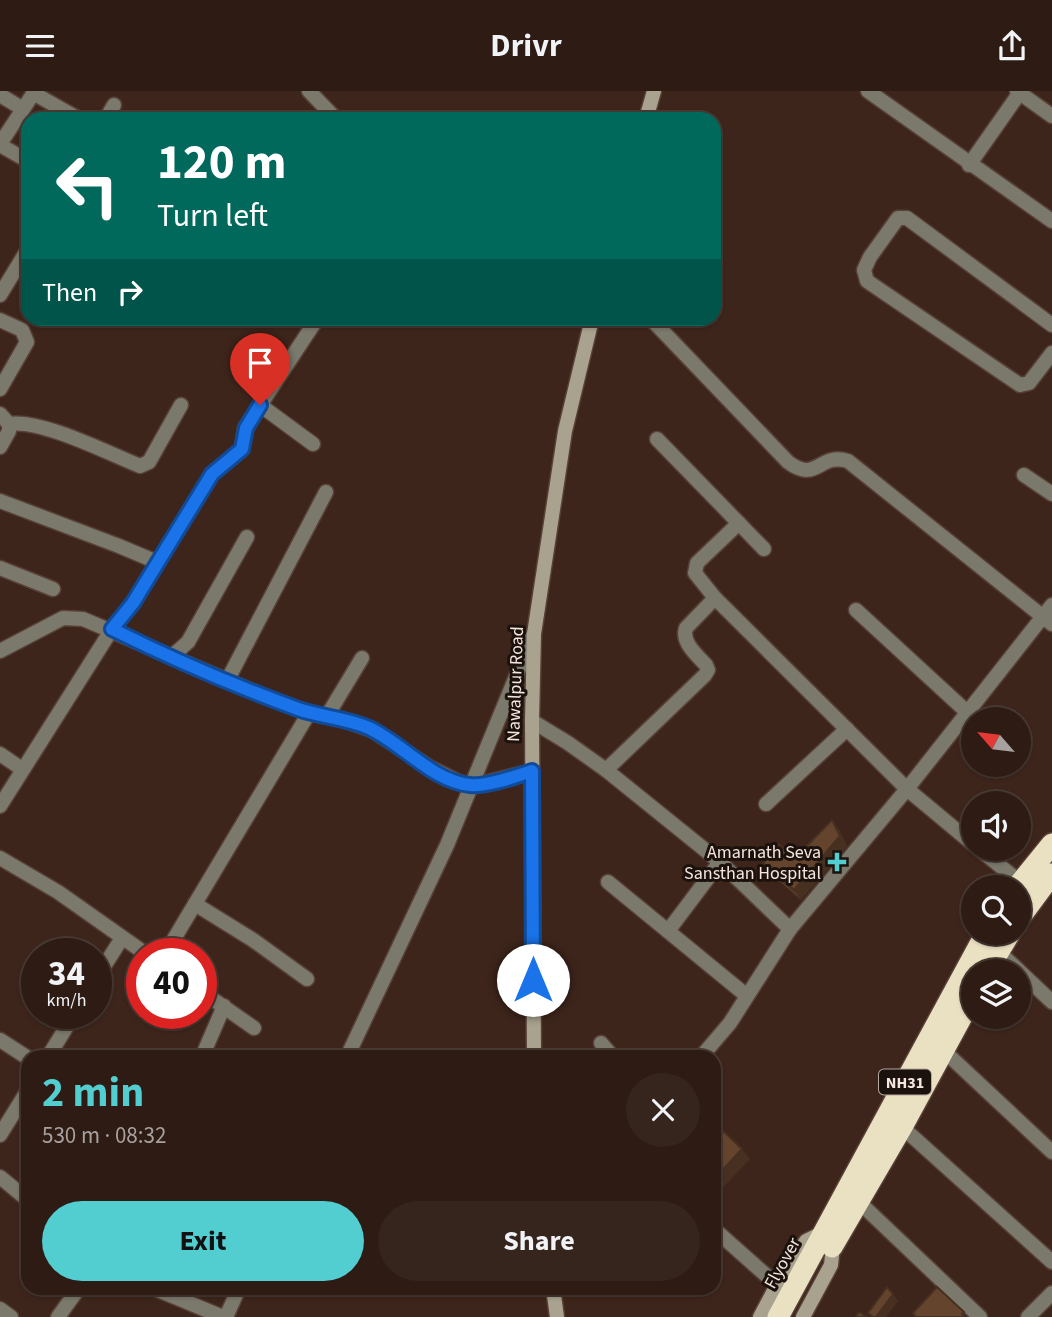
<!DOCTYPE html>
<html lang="en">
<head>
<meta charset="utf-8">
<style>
	body { margin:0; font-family:"Source Sans 3",sans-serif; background:#36251d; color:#f1f3f6; height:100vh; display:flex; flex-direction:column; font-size:26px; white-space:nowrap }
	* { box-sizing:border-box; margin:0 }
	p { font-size:23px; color:#a7a1a0 }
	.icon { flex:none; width:38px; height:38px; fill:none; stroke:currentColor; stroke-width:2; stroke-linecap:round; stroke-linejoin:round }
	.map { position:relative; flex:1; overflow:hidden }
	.drawer { position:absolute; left:21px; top:959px; width:700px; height:245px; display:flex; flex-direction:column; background:#2e1c14; border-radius:21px; box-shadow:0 2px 5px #0004,0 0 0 2px #493a34 }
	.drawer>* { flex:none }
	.top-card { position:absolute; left:21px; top:21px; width:700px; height:214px; border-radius:21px; box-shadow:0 2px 5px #0004,0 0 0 2px #493a34; background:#00695c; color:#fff; overflow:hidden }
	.needle { width:46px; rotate:298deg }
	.tools { position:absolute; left:961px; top:616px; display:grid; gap:14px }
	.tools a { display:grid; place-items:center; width:70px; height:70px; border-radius:50%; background:#2e1c14; box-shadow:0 2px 5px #0004,0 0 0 2px #493a34; font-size:35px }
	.speed { position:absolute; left:21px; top:847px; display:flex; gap:14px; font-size:35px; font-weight:700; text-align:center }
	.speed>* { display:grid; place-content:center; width:91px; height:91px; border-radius:50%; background:#2e1c14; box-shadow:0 2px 5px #0004,0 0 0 2px #493a34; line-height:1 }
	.speed small { font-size:18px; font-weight:400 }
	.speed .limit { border:10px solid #d22; background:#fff; color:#111 }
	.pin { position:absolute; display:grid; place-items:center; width:60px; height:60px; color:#fff; margin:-72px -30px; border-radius:50% 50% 50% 0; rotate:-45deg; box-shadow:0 0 7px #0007 }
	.pin .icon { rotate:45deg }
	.me { position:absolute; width:77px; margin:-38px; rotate:0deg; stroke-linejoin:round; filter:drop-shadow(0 0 5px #0008) }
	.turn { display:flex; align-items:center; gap:24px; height:147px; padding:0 21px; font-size:32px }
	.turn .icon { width:91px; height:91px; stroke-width:2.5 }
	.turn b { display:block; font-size:49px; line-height:60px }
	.then { display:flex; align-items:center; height:66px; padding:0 21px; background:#0003; gap:14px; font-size:26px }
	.round { display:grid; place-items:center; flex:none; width:74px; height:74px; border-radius:37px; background:#36251d }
	.overview { display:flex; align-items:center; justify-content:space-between; height:119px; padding:0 21px }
	h1 { font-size:42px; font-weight:700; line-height:52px; color:#52cdd0 }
	.button { display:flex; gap:14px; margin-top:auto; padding:14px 21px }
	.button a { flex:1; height:80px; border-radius:42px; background:#52cdd0; color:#111; font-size:28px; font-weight:700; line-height:80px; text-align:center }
	.button a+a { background:#36251d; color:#f1f3f6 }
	header { display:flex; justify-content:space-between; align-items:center; height:91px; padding:0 21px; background:#2e1c14; font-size:32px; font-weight:700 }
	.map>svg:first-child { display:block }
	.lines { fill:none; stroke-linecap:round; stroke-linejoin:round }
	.street-casing { stroke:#574036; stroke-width:17 }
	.secondary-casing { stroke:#574036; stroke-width:17 }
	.highway-casing { stroke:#574036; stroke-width:24 }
	.street { stroke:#7b786c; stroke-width:14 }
	.secondary { stroke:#a8a28f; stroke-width:14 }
	.highway { stroke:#eae1c3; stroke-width:21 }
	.wall { fill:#573a27 }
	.shaded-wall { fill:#473020 }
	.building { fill:#65442d; stroke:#473020; stroke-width:2 }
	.route-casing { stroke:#114b97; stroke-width:18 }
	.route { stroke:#1a73e8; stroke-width:12 }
	.poi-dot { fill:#52cdd0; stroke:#1c120d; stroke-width:2.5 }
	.labels { text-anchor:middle; stroke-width:6; stroke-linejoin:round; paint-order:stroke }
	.shield { fill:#1c120d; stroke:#b5a6a0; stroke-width:2 }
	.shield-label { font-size:16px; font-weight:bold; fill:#f6e6df }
	.street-label { font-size:18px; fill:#f6e6df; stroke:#1c120d }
	.poi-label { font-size:18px; fill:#f6e6df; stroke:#1c120d; text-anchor:end }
</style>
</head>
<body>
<header><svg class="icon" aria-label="menu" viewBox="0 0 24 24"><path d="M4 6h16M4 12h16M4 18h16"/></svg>Drivr<svg class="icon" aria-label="share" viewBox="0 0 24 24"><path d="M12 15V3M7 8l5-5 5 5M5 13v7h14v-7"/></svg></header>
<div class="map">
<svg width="1052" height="1226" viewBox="0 0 1052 1226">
	<rect width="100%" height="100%" fill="#3d251b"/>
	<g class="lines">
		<defs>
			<g id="street">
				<polyline points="309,0 336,28"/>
				<polyline points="868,0 1052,130"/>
				<polyline points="1017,0 1052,25"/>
				<polyline points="33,2 79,28"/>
				<polyline points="0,4 23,18"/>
				<polyline points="106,28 114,14"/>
				<polyline points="0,53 35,0"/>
				<polyline points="0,54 28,70"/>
				<polyline points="969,74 1021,0"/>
				<polyline points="0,204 28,158"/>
				<path d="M651 228 788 371C817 393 819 361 848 370L1052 533"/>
				<polyline points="0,229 22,239 27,251 0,298"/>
				<polyline points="1052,234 907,127 898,127 870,166 864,179 867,190 1020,294 1029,292 1052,262"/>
				<polyline points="260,314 313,353"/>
				<polyline points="0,323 9,333 9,340 0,356"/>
				<path d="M9 333C41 328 108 362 140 375L149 371 181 314"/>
				<polyline points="657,348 764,458"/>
				<polyline points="1024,384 1052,403"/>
				<polyline points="0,410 119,455 157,471"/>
				<polyline points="739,432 697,472 695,482 715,507 907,698 973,753"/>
				<polyline points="0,477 53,498"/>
				<polyline points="856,519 967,621"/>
				<polyline points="0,560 63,527 83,528 271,608 309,622 343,629 372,639 429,676 459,691 473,695 532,680"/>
				<polyline points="171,566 188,551 247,446"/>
				<polyline points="227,590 326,401"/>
				<polyline points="327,625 362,567"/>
				<path d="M532 630 568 652 606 679 705 584 708 579 706 574C697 564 681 551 686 537L715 507"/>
				<polyline points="0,663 22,678"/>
				<polyline points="606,679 720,771 790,838 907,698 1052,514"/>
				<polyline points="766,713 847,638"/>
				<polyline points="0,715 112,538 133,512 212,383 242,358 245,337 317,228"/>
				<polyline points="979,758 1020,791"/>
				<polyline points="0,767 58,801 146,863"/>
				<polyline points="608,791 747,905"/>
				<polyline points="195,813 253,849 307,888"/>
				<polyline points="668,840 720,771"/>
				<polyline points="998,860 1052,911"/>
				<polyline points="165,863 309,622"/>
				<polyline points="96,888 122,847"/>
				<polyline points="201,900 254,937"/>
				<polyline points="0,949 28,967"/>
				<polyline points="601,952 613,966"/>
				<polyline points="943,959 1052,1061"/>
				<polyline points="48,966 75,922"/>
				<polyline points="206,966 205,959 224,915"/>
				<polyline points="347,966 447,754 533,544"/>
				<polyline points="701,966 730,932 790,838"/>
				<polyline points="902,1036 1052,1171"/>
				<polyline points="0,1044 28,999"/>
				<polyline points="0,1086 28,1109"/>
				<polyline points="859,1111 980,1226"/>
				<polyline points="714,1138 777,1194"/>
				<polyline points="153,1197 223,1226"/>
				<polyline points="0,1218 11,1226"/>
				<polyline points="58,1226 79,1197"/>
				<polyline points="226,1226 239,1197"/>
				<polyline points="1028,1226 1052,1202"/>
			</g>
			<g id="secondary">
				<polyline points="646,28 654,0"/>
				<polyline points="534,966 532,630 534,543 565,340 592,228"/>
				<polyline points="553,1197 557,1226"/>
				<polyline points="760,1226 777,1194 806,1150 822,1142"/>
				<polyline points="803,1226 831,1174 833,1155"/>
			</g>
			<g id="highway">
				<polyline points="1017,796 1052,753"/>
				<polyline points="1018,829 1052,783"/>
				<polyline points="987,880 1010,842"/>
				<polyline points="832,1156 902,1036 973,905"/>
				<polyline points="778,1226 986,842"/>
			</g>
		</defs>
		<use href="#street" class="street-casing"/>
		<use href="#secondary" class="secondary-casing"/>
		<use href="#highway" class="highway-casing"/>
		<use href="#street" class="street"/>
		<use href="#secondary" class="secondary"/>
		<use href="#highway" class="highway"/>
	</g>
	<polygon class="wall" points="832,729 839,739 847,755 801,809 770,782 763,772 795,767"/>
	<g class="shaded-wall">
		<polygon points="832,729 839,739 847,755 801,809 794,799"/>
		<polygon points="742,1058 750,1068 714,1106 714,1088"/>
		<polygon points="893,1203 898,1210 886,1226 876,1226"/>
	</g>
	<g class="building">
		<polygon points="832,729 840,745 794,799 763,772 779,753 795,767"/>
		<polygon points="723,1040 742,1058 714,1088 714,1050"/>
		<polygon points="887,1196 893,1203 876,1226 873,1226 868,1222"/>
		<polygon points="937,1196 964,1221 962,1223 965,1226 916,1226 913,1222"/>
		<polygon points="859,1221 867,1226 856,1226"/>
	</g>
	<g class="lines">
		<defs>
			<path id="route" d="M260 314 246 337 242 358 212 383 133 512 112 538C172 568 235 595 298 618 321 626 346 627 369 637 403 653 432 690 470 694 486 696 517 685 532 680L533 889"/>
		</defs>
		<use href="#route" class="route-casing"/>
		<use href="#route" class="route"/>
	</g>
	<path class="poi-dot" d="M833.5 760.5h7v7h7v7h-7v7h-7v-7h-7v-7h7z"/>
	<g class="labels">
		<rect class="shield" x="879" y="978.5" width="52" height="25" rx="5"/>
		<g class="shield-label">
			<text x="905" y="997">NH31</text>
		</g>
		<g class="street-label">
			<text transform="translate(515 593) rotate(-88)" y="6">Nawalpur Road</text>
			<text transform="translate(782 1172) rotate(-61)" y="6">Flyover</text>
		</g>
		<g class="poi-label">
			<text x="821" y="767">Amarnath Seva<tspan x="821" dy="21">Sansthan Hospital</tspan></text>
		</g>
	</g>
</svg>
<div class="tools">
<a><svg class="needle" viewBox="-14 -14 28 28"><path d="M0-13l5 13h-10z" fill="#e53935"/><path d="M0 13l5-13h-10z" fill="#a7a1a0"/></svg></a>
<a><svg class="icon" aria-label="sound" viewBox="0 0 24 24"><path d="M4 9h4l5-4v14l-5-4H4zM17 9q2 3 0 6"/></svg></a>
<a><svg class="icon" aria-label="search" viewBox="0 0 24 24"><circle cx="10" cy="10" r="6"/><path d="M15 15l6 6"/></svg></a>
<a><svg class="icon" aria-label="layers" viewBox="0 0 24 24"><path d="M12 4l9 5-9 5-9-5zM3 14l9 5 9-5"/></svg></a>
</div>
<div class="speed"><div>34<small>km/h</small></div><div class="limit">40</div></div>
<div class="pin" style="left:260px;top:314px;background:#d93025"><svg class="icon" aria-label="arrive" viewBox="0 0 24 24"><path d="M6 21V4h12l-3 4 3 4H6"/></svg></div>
<svg class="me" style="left:533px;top:889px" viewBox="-20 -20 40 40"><circle r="19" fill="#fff"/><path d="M0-13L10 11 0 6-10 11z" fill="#1a73e8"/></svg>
<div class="top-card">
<div class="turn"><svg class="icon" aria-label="left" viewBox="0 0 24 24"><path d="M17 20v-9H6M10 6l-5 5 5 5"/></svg><div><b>120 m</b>Turn left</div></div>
<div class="then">Then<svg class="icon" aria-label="right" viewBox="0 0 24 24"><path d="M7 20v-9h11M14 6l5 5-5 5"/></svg></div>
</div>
<section class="drawer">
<div class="overview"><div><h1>2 min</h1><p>530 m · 08:32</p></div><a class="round"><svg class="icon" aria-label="close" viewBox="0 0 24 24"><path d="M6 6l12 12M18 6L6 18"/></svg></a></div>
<div class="button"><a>Exit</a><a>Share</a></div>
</section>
</div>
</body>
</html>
